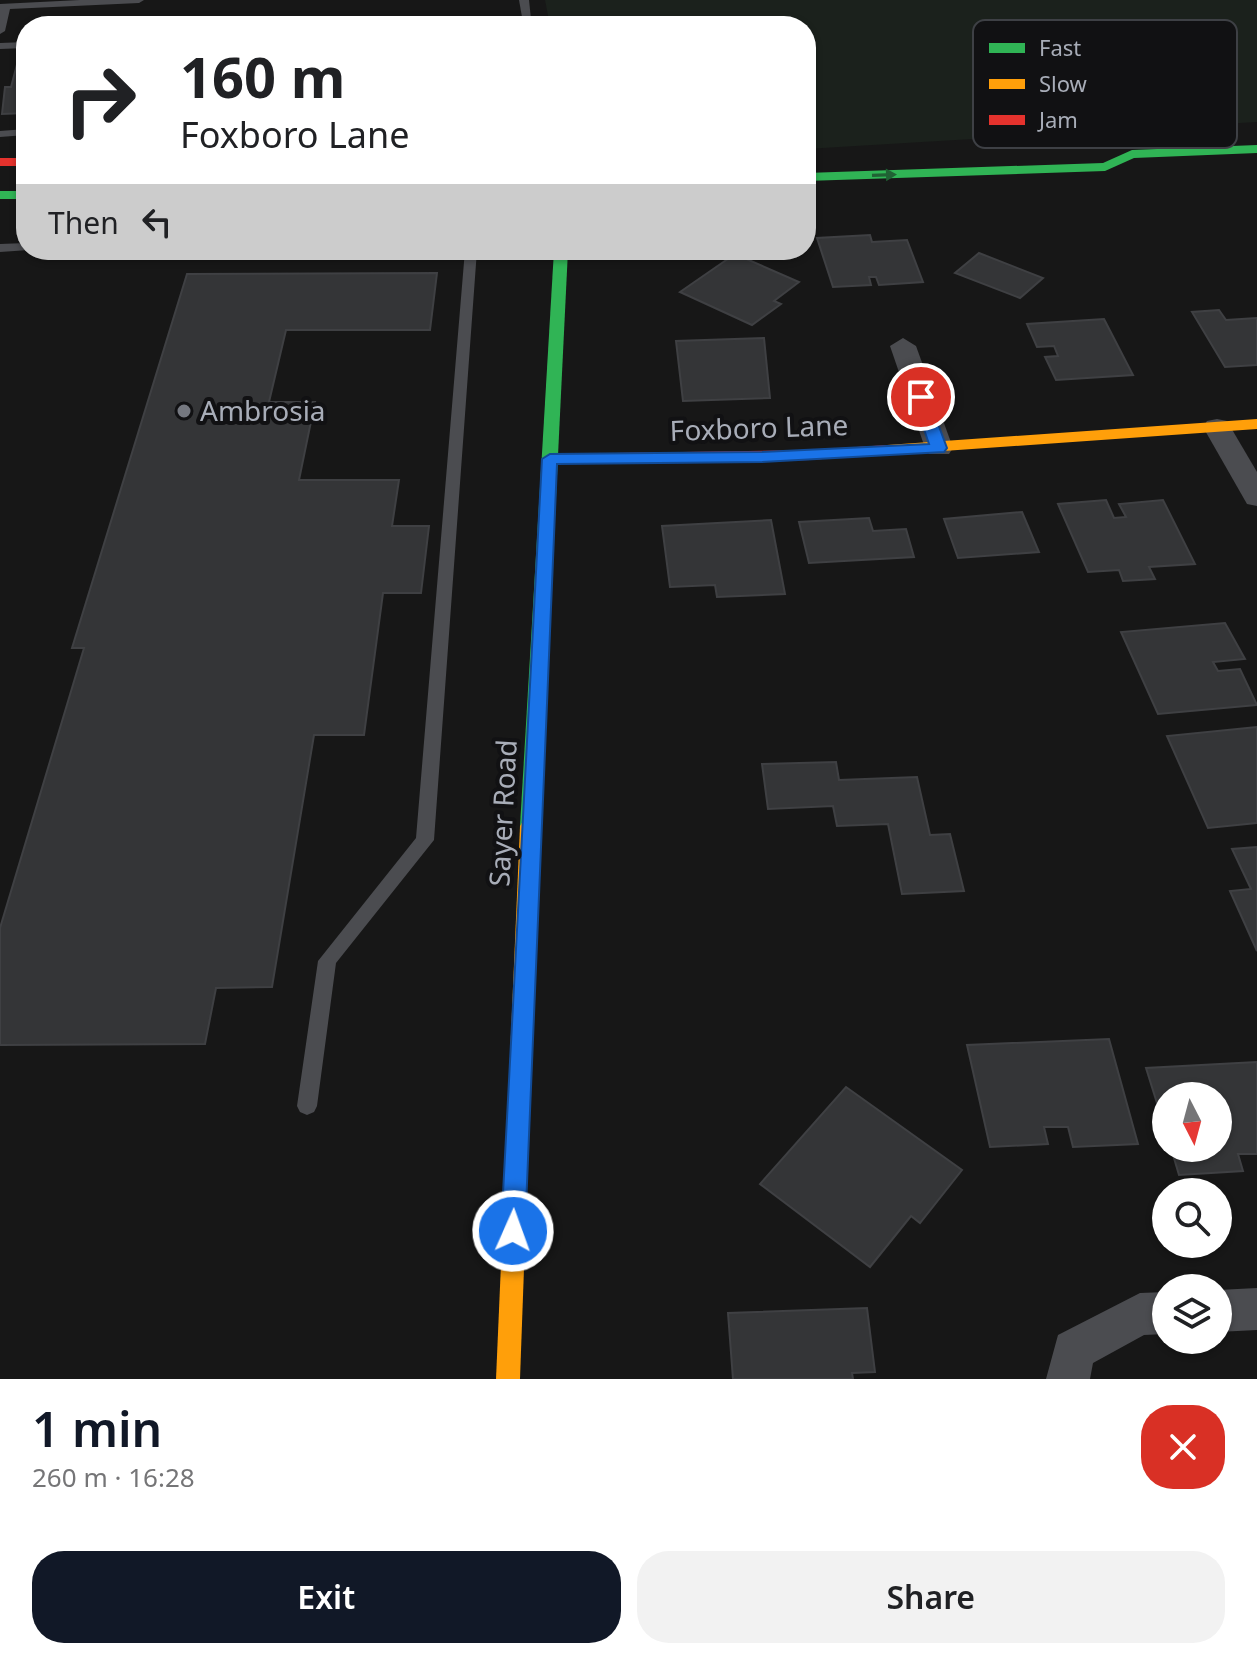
<!DOCTYPE html>
<html lang="en">
<head>
<meta charset="utf-8">
<style>
	body { margin:0; font-family:"Noto Sans",sans-serif; background:#f2f2f2; color:#202124; height:100vh; display:flex; flex-direction:column; font-size:30px; white-space:nowrap }
	* { box-sizing:border-box; margin:0 }
	p { font-size:26px; color:#757577 }
	.icon { flex:none; width:44px; height:44px; fill:none; stroke:currentColor; stroke-width:2; stroke-linecap:round; stroke-linejoin:round }
	.map { position:relative; height:1379px; overflow:hidden }
	.sheet { display:flex; flex-direction:column; background:#fff; flex:1 }
	.sheet>* { flex:none }
	.guide { position:absolute; left:16px; top:16px; width:800px; height:244px; border-radius:32px; box-shadow:0 2px 6px #0004; background:#fff; color:#202124; overflow:hidden }
	.needle { width:52px; rotate:174deg }
	.tools { position:absolute; left:1152px; top:1082px; display:grid; gap:16px }
	.tools a { display:grid; place-items:center; width:80px; height:80px; border-radius:50%; background:#fff; box-shadow:0 2px 6px #0004; font-size:40px }
	.pin { position:absolute; display:grid; place-items:center; width:68px; height:68px; color:#fff; margin:-34px; border:4px solid #fff; border-radius:50%; box-shadow:0 2px 8px #0007 }
	.me { position:absolute; width:88px; margin:-44px; rotate:2deg; stroke-linejoin:round; filter:drop-shadow(0 0 6px #0008) }
	.turn { display:flex; align-items:center; gap:28px; height:168px; padding:0 32px; font-size:36px }
	.turn .icon { width:104px; height:104px; stroke-width:2.5 }
	.turn b { display:block; font-size:56px; line-height:68px }
	.then { display:flex; align-items:center; height:76px; padding:0 32px; background:#0003; gap:16px; font-size:30px }
	.round { display:grid; place-items:center; flex:none; width:84px; height:84px; border-radius:32px; background:#f2f2f2 }
	.summary { display:flex; align-items:center; justify-content:space-between; height:136px; padding:0 32px }
	h1 { font-size:48px; font-weight:600; line-height:60px; color:#111827 }
	.cta { display:flex; gap:16px; margin-top:auto; padding:16px 32px }
	.cta a { flex:1; height:92px; border-radius:32px; background:#111827; color:#fff; font-size:32px; font-weight:600; line-height:92px; text-align:center }
	.cta a+a { background:#f2f2f2; color:#202124 }
	.map>svg:first-child { display:block }
	.green { fill:#1b211c }
	.building { fill:#343537; stroke:#3f4043; stroke-width:2 }
	.lines { fill:none; stroke-linecap:round; stroke-linejoin:round }
	.lane { fill:#4b4c50; fill-rule:evenodd }
	.street { fill:#4b4c50; fill-rule:evenodd }
	.fast { fill:#30b455; fill-rule:evenodd }
	.slow { fill:#ff9f0a; fill-rule:evenodd }
	.jam { fill:#e5322d; fill-rule:evenodd }
	.oneway { fill:#206234 }
	.route { fill:#1a73e8; stroke:#114b97; stroke-width:2 }
	.poi-dot { fill:#757880; stroke:#111113; stroke-width:3 }
	.labels { text-anchor:middle; stroke-width:8; stroke-linejoin:round; paint-order:stroke }
	.poi-label { font-size:28px; fill:#a8adb8; stroke:#111113; text-anchor:start }
	.street-label { font-size:28px; fill:#a8adb8; stroke:#111113 }
	.key { fill:#111113; stroke:#3e4045; stroke-width:2 }
	.key-label { font-size:22px; fill:#a8adb8 }
</style>
</head>
<body>
<div class="map">
<svg width="1257" height="1379" viewBox="0 0 1257 1379">
	<rect width="100%" height="100%" fill="#171717"/>
	<polygon class="green" points="545,0 1257,0 1257,122 806,149 806,26 550,26"/>
	<g class="building">
		<polygon points="26,56 26,113 2,114 5,87 11,87 19,57"/>
		<polygon points="870,235 872,242 907,240 923,282 879,285 876,277 869,277 871,285 833,287 817,238"/>
		<polygon points="979,253 1043,278 1020,298 955,273"/>
		<polygon points="735,254 799,282 774,301 781,304 752,325 680,292"/>
		<polygon points="437,273 430,330 286,330 269,402 315,402 299,480 399,480 392,526 429,526 421,593 383,593 364,735 314,735 272,987 216,988 205,1044 0,1045 0,928 84,648 72,648 187,274"/>
		<polygon points="1219,310 1226,320 1257,318 1257,365 1225,367 1192,312"/>
		<polygon points="1104,319 1133,375 1056,380 1045,357 1058,356 1054,346 1037,347 1027,324"/>
		<polygon points="764,338 770,398 683,401 676,341"/>
		<polygon points="1106,500 1114,518 1126,517 1119,504 1163,500 1195,564 1149,567 1155,579 1123,581 1119,570 1088,572 1058,504"/>
		<polygon points="1022,512 1039,552 958,558 944,519"/>
		<polygon points="869,518 873,531 906,529 914,557 809,563 799,522"/>
		<polygon points="771,520 785,594 717,597 715,585 670,587 662,526"/>
		<polygon points="1225,623 1245,659 1213,662 1218,671 1240,669 1257,705 1158,714 1121,632"/>
		<polygon points="1257,727 1257,823 1208,828 1167,736"/>
		<polygon points="836,762 839,780 917,777 930,835 950,834 964,891 902,894 888,824 837,826 833,806 768,809 762,764"/>
		<polygon points="1257,847 1257,951 1230,891 1251,889 1232,849"/>
		<polygon points="1109,1039 1138,1144 1073,1147 1068,1127 1044,1127 1048,1144 990,1147 967,1045"/>
		<polygon points="1257,1062 1257,1154 1238,1154 1243,1171 1179,1175 1171,1148 1218,1148 1218,1096 1166,1096 1166,1132 1146,1068"/>
		<polygon points="846,1087 962,1170 920,1223 911,1216 870,1267 760,1184"/>
		<polygon points="867,1308 875,1372 852,1373 853,1379 733,1379 728,1313"/>
	</g>
	<g class="lines">
		<g class="lane">
			<polygon points="80,0 144,0 139,3 10,9 5,31 0,34 0,4"/>
			<polygon points="519,0 529,0 531,19 522,17"/>
			<polygon points="471,17 476,20 477,26 467,26 466,20"/>
			<polygon points="26,42 26,48 0,49 0,43"/>
			<polygon points="26,129 26,135 0,137 0,131"/>
			<polygon points="26,243 26,250 29,250 0,252 0,244"/>
			<polygon points="465,250 477,250 434,840 336,963 317,1106 314,1112 307,1115 300,1112 297,1106 318,961 416,838"/>
		</g>
		<g class="street">
			<polygon points="903,338 916,346 953,448 949,454 929,454 925,448 890,346"/>
			<polygon points="1217,419 1227,421 1257,472 1257,506 1247,504 1203,427 1207,421"/>
			<polygon points="1257,1288 1257,1330 1218,1332 1218,1290"/>
			<polygon points="1166,1292 1166,1334 1144,1335 1093,1363 1090,1379 1046,1379 1058,1335 1140,1293"/>
		</g>
		<g class="fast">
			<polygon points="1257,145 1257,153 1134,158 1105,171 806,181 806,173 1103,163 1132,150"/>
			<rect x="0" y="191" width="26" height="8"/>
			<polygon points="554,250 568,250 540,826 537,831 523,831 520,826"/>
		</g>
		<g class="slow">
			<polygon points="1257,419 1257,429 887,455 879,450 887,445"/>
			<polygon points="530,819 537,821 540,826 520,1379 496,1379 520,826 523,821"/>
		</g>
		<g class="jam">
			<rect x="0" y="158" width="26" height="8"/>
			<polygon points="887,445 893,447 895,450 893,453 811,460 550,464 542,459 550,454 811,450"/>
		</g>
	</g>
	<defs><path id="oneway-solid" d="M-6-.8H1V-3.2L6.5 0L1 3.2V.8H-6Z" transform="scale(2)"/></defs>
	<use class="oneway" href="#oneway-solid" transform="translate(884 175) rotate(-2)"/>
	<polygon class="route" points="921,392 928,397 947,448 944,452 762,462 557,464 525,1231 522,1239 513,1242 505,1239 501,1231 542,459 550,454 762,452 929,444 913,397"/>
	<circle class="poi-dot" cx="184" cy="411" r="8"/>
	<g class="labels">
		<g class="poi-label">
			<text x="200" y="421">Ambrosia</text>
		</g>
		<g class="street-label">
			<text transform="translate(759 428) rotate(-2)" y="10">Foxboro Lane</text>
			<text transform="translate(503 813) rotate(-87)" y="10">Sayer Road</text>
		</g>
	</g>
	<rect x="973" y="20" width="264" height="128" rx="12" class="key"/>
	<rect x="989" y="43" width="36" height="10" fill="#30b455"/>
	<rect x="989" y="79" width="36" height="10" fill="#ff9f0a"/>
	<rect x="989" y="115" width="36" height="10" fill="#e5322d"/>
	<g class="key-label">
		<text x="1039" y="56">Fast</text>
		<text x="1039" y="92">Slow</text>
		<text x="1039" y="128">Jam</text>
	</g>
</svg>
<div class="tools">
<a><svg class="needle" viewBox="-14 -14 28 28"><path d="M0-13l5 13h-10z" fill="#e53935"/><path d="M0 13l5-13h-10z" fill="#757577"/></svg></a>
<a><svg class="icon" aria-label="search" viewBox="0 0 24 24"><circle cx="10" cy="10" r="6"/><path d="M15 15l6 6"/></svg></a>
<a><svg class="icon" aria-label="layers" viewBox="0 0 24 24"><path d="M12 4l9 5-9 5-9-5zM3 14l9 5 9-5"/></svg></a>
</div>
<div class="pin" style="left:921px;top:397px;background:#d93025"><svg class="icon" aria-label="arrive" viewBox="0 0 24 24"><path d="M6 21V4h12l-3 4 3 4H6"/></svg></div>
<svg class="me" style="left:513px;top:1231px" viewBox="-20 -20 40 40"><circle r="17" fill="#1a73e8" stroke="#fff" stroke-width="3"/><path d="M0-11L8 9 0 5-8 9z" fill="#fff"/></svg>
<div class="guide">
<div class="turn"><svg class="icon" aria-label="right" viewBox="0 0 24 24"><path d="M7 20v-9h11M14 6l5 5-5 5"/></svg><div><b>160 m</b>Foxboro Lane</div></div>
<div class="then">Then<svg class="icon" aria-label="left" viewBox="0 0 24 24"><path d="M17 20v-9H6M10 6l-5 5 5 5"/></svg></div>
</div>
</div>
<section class="sheet">
<div class="summary"><div><h1>1 min</h1><p>260 m · 16:28</p></div><a class="round" style="background:#d93025;color:#fff"><svg class="icon" aria-label="close" viewBox="0 0 24 24"><path d="M6 6l12 12M18 6L6 18"/></svg></a></div>
<div class="cta"><a>Exit</a><a>Share</a></div>
</section>
</body>
</html>
